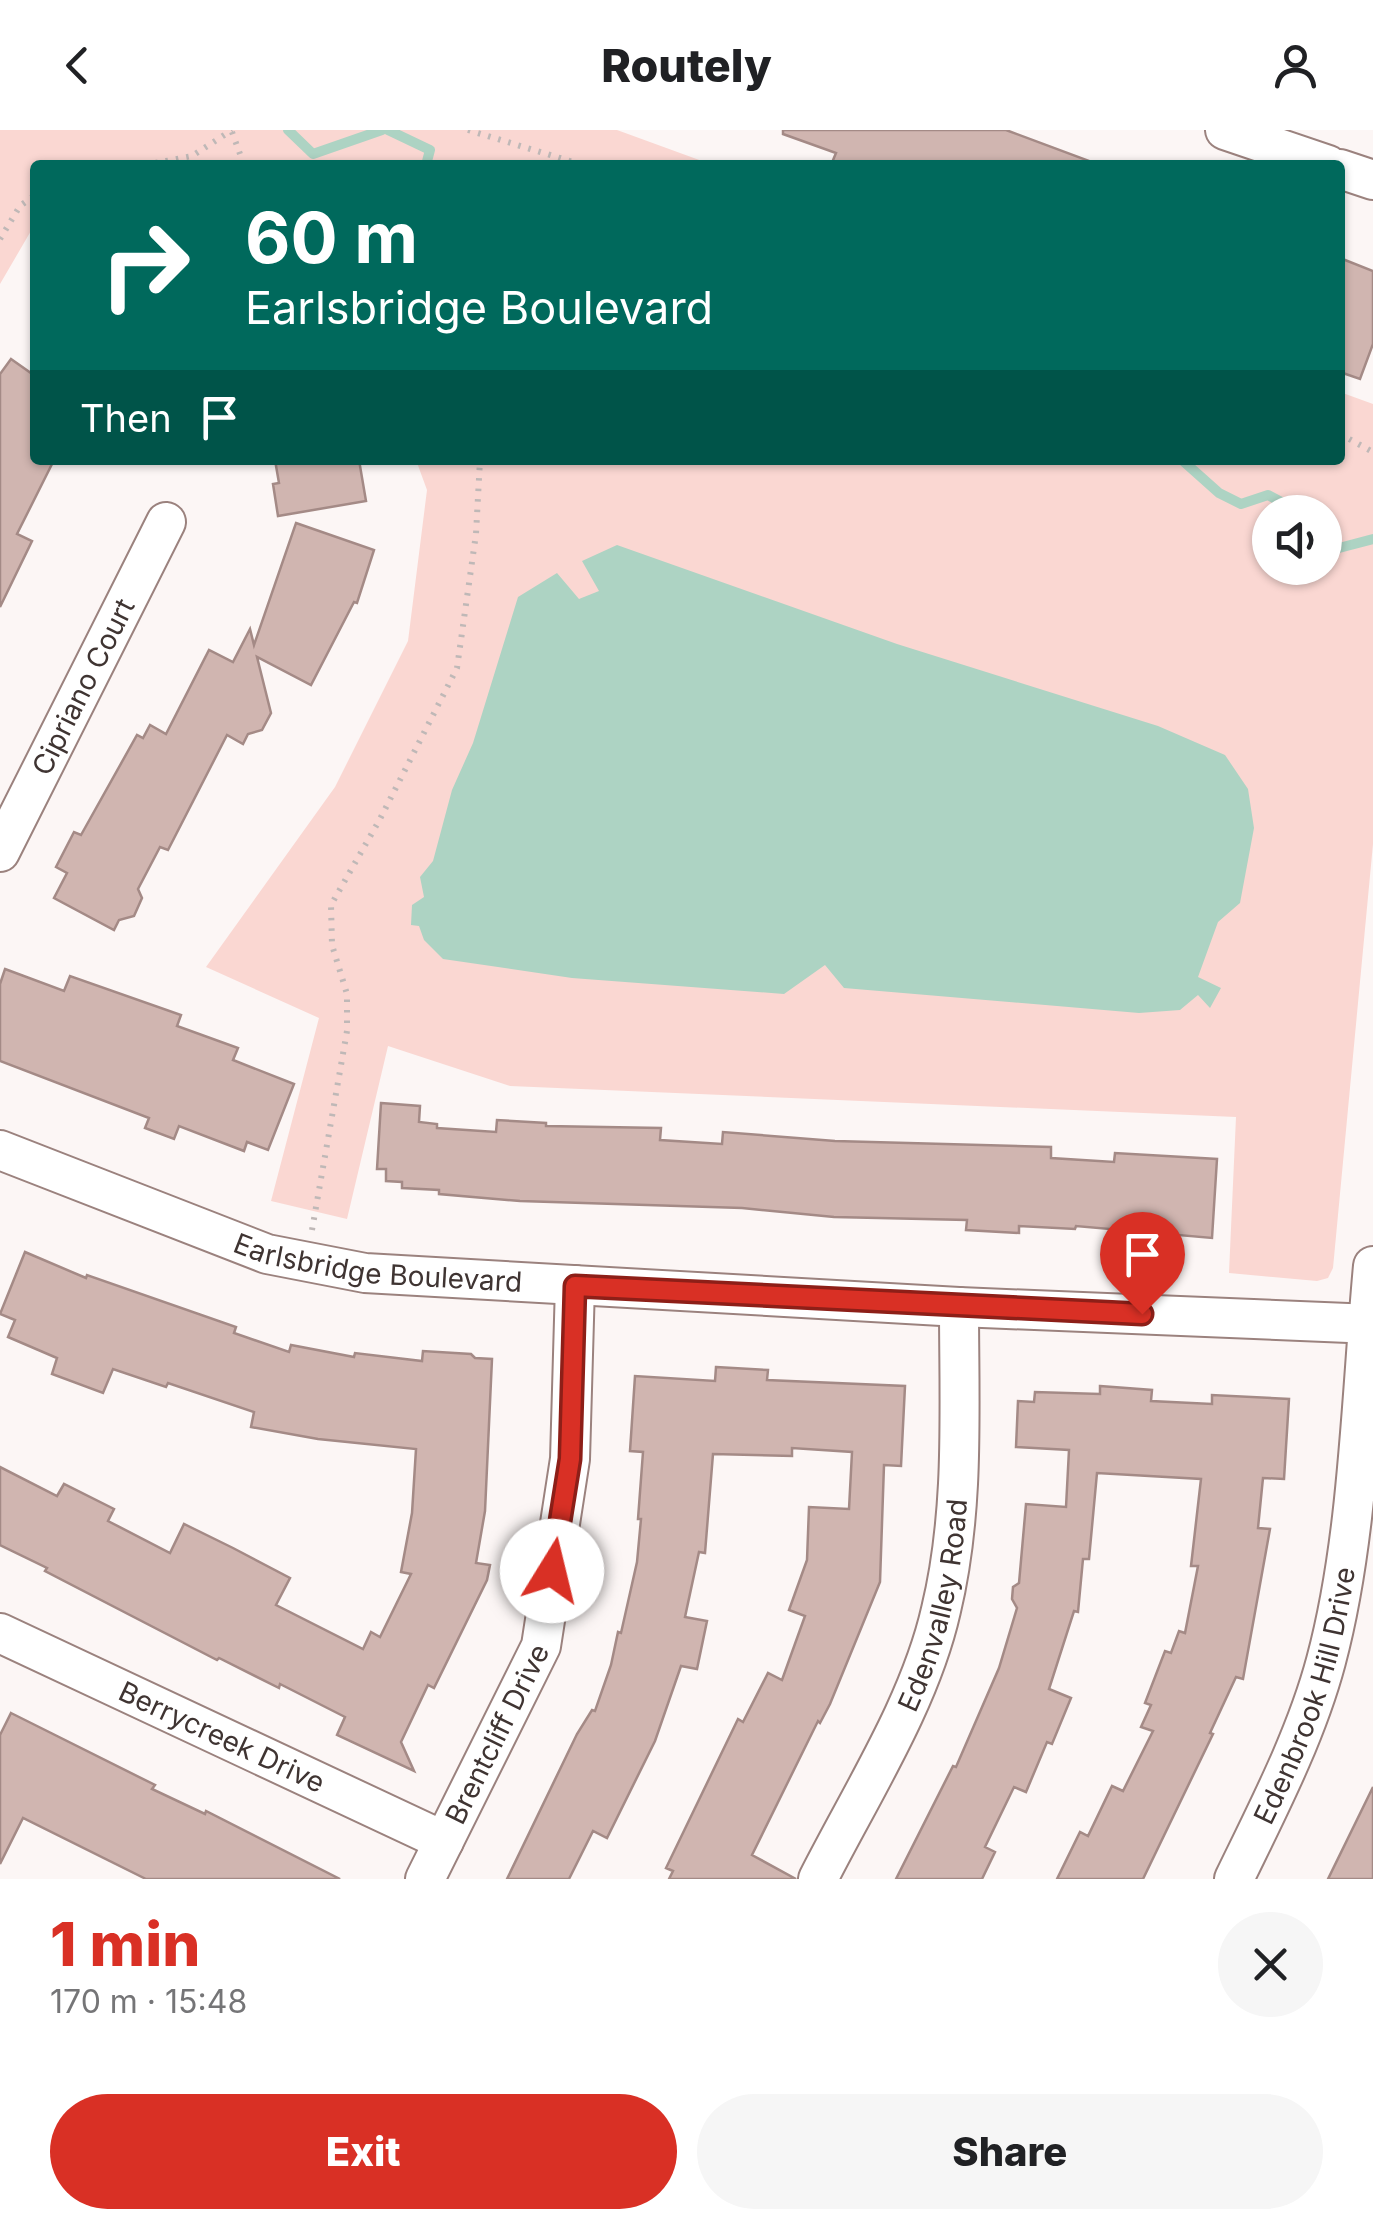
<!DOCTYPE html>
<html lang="en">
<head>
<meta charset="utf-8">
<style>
	body { margin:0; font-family:Inter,sans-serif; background:#f6f6f6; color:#202124; height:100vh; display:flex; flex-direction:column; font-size:38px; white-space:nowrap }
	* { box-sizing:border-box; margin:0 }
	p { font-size:32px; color:#757577 }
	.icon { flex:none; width:55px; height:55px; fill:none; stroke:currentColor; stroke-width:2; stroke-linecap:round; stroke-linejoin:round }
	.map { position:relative; height:1749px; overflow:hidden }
	.panel { display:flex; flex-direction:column; background:#fff; flex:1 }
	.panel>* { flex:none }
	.banner { position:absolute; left:30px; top:30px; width:1315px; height:305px; border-radius:10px; box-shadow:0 2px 8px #0004; background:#00695c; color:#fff; overflow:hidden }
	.tools { position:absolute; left:1252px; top:365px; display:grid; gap:20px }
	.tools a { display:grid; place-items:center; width:90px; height:90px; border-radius:50%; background:#fff; box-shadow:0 2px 8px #0004; font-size:50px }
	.pin { position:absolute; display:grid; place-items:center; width:85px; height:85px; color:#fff; margin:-102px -42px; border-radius:50% 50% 50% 0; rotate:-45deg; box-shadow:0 0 10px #0007 }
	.pin .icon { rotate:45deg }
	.me { position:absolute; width:110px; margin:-55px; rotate:9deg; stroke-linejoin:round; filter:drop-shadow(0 0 8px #0008) }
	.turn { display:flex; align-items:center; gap:35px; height:210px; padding:0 50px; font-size:45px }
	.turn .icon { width:130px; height:130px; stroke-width:2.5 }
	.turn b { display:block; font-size:70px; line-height:85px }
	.then { display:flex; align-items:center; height:95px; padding:0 50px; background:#0003; gap:20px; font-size:38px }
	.round { display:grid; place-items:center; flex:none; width:105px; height:105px; border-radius:52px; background:#f6f6f6 }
	.headline { display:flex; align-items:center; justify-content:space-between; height:170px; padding:0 50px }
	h1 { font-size:60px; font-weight:800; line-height:75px; color:#d93025 }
	.primary-button { display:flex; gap:20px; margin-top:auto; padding:20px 50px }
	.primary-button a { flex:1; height:115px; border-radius:60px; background:#d93025; color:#fff; font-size:40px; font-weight:800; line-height:115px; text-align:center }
	.primary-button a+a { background:#f6f6f6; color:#202124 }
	header { display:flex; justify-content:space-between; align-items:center; height:130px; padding:0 50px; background:#fff; font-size:45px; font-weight:800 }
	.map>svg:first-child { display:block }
	.green { fill:#fad7d2; fill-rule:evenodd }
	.water { fill:#add3c3 }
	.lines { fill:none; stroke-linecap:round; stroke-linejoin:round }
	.stream { stroke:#add3c3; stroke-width:10 }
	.building { fill:#d0b5b0; stroke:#a48a86; stroke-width:2.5 }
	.minor-casing { stroke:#9b827e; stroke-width:42 }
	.path { stroke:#bfb8b7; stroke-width:6; stroke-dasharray:2.5 8; stroke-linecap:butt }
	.minor { stroke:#fff; stroke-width:38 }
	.route-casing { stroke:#8d1f18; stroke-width:25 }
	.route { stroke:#d93025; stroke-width:18 }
	.labels { text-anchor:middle; stroke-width:10; stroke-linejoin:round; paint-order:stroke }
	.street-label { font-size:28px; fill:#3f3432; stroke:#fff }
</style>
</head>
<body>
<header><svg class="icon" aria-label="back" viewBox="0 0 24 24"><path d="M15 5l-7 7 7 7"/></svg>Routely<svg class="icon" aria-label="person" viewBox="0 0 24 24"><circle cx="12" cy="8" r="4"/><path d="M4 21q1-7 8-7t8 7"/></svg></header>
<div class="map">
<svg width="1373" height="1749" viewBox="0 0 1373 1749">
	<rect width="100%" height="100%" fill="#fcf6f5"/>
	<g class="green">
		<polygon points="0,0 617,0 713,35 35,35 35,94 0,154"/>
		<path d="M1340 262 1373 274V714L1333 1138 1328 1148 1317 1151 1229 1143 1236 987 510 956 388 916 347 1089 271 1071 319 888 206 837 335 657 408 511 427 360 416 330H1340ZM1270 382H1325V438H1270Z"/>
	</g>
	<polygon class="water" points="617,415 897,514 1158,596 1225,625 1248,659 1254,698 1240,773 1218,792 1198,847 1221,858 1210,878 1198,865 1180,880 1139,883 844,858 825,835 784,864 572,848 443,829 424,810 419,796 411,795 412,775 424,767 420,747 433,731 452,660 473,613 518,467 557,443 579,469 599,461 582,431"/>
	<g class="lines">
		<g class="stream">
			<polyline points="288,0 313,24 382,0"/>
			<polyline points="388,0 430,20 426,35"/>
			<polyline points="1182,330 1219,363 1241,374 1268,365 1300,382"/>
			<polyline points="1325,405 1339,418 1373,409"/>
		</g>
	</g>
	<g class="building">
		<polygon points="783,0 1006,0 1092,32 1092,35 831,35 836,23 783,4"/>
		<polygon points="1340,128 1373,141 1373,214 1360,249 1340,242"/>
		<polygon points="11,229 35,246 35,330 54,330 17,404 32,411 0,477 0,244"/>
		<polygon points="275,330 359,330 366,371 278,386 273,354 279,353"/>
		<polygon points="296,393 374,420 357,473 354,472 311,555 257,527 271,583 262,600 248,604 243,614 227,605 168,720 160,717 138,759 142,768 134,786 119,790 114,800 54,768 67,743 56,737 74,702 81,705 137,605 143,608 150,595 166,604 209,520 233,532 250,499 254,515"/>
		<polygon points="5,839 64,861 70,846 181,885 177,896 238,918 233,930 294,954 268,1020 247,1012 244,1021 179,996 174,1009 145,998 149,988 0,931 0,854"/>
		<polygon points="381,973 420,976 419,992 437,994 437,998 496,1002 497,990 546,993 546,996 661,998 660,1010 722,1014 723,1002 835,1011 1051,1017 1051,1028 1114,1032 1115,1023 1217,1029 1212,1108 1076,1096 1075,1099 1019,1096 1019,1103 966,1100 967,1090 834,1087 742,1078 520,1071 439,1064 439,1060 402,1058 402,1052 386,1051 386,1039 377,1039"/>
		<polygon points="25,1122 86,1148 87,1145 236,1197 234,1203 289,1222 291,1215 354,1227 355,1223 422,1231 423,1221 471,1224 475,1228 492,1229 485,1381 476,1433 490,1435 487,1450 434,1558 428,1555 401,1612 414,1641 337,1605 345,1587 280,1554 279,1558 219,1528 217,1530 45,1441 47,1438 0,1415 0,1337 57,1366 64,1354 114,1379 108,1391 170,1423 184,1394 233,1418 290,1448 276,1475 363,1519 371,1502 380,1507 411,1444 401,1442 412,1383 416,1319 318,1309 251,1297 254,1282 168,1253 166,1257 113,1239 103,1263 52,1244 57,1228 8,1207 15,1190 0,1184"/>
		<polygon points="716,1237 768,1240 767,1250 905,1256 901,1336 884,1335 880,1452 830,1574 820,1593 818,1591 752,1725 796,1749 669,1749 673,1741 666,1738 738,1589 743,1592 768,1543 782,1550 805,1486 789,1480 807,1430 809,1377 849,1379 852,1322 792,1318 792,1326 713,1324 705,1423 699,1422 685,1487 707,1491 697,1539 681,1536 655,1611 607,1708 593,1701 569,1749 507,1749 577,1604 592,1580 595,1581 611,1535 618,1502 621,1503 637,1432 641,1389 638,1389 643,1322 630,1321 635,1246 715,1251"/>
		<polygon points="1100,1256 1152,1260 1151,1271 1212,1274 1212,1265 1289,1269 1284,1349 1263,1348 1258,1398 1270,1399 1243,1549 1236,1547 1210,1603 1213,1604 1143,1749 1057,1749 1080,1702 1088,1706 1112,1656 1123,1661 1153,1601 1141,1597 1151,1575 1145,1573 1165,1521 1171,1523 1179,1501 1185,1503 1198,1436 1191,1436 1201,1349 1097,1343 1089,1429 1083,1429 1078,1482 1074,1481 1049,1559 1071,1568 1052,1614 1047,1612 1026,1662 1014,1657 985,1717 995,1722 982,1749 896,1749 953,1636 956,1637 999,1538 1017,1478 1012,1469 1013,1457 1019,1453 1026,1374 1066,1377 1069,1320 1016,1317 1018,1271 1034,1272 1035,1262 1100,1264"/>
		<polygon points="11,1583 155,1655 152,1659 205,1684 206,1681 340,1749 146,1749 23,1688 0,1734 0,1605"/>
		<polygon points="1373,1657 1373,1749 1328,1749"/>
	</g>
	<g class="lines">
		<defs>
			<g id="minor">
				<polyline points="1225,0 1328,35"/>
				<polyline points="1340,39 1373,50"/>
				<path id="s1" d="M0 722 166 392"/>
				<path id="s2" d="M0 1020 267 1124 365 1143 959 1177 1373 1194"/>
				<path id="s3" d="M0 1503 444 1711"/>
				<path id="s4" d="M425 1749 541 1516 570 1329 575 1155"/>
				<path id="s5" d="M818 1749C861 1664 920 1573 941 1480 965 1381 959 1277 959 1177"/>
				<path id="s6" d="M1234 1749C1268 1679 1306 1606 1326 1531 1359 1408 1361 1264 1373 1136"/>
			</g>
		</defs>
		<use href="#minor" class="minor-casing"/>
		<g class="path">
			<polyline points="468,0 583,35"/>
			<polyline points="232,2 244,35"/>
			<polyline points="145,35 192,26 232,0"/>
			<polyline points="0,109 20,76 35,65"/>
			<polyline points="1340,304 1373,322"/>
			<polyline points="312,1100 347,901 347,864 332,815 331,775 380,689 457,538 476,404 480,330"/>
		</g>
		<use href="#minor" class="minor"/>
	</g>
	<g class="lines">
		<defs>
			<polyline id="route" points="552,1441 570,1329 575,1156 1142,1184"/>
		</defs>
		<use href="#route" class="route-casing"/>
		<use href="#route" class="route"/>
	</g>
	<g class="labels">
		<g class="street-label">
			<text dy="10" stroke="none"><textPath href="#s1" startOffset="185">Cipriano Court</textPath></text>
			<text dy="10" stroke="none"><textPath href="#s2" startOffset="398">Earlsbridge Boulevard</textPath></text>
			<text dy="10" stroke="none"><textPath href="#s5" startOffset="300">Edenvalley Road</textPath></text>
			<text dy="10" stroke="none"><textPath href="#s6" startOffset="198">Edenbrook Hill Drive</textPath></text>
			<text dy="10" stroke="none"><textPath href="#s4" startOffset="162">Brentcliff Drive</textPath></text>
			<text dy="10" stroke="none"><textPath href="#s3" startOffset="245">Berrycreek Drive</textPath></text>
		</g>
	</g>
</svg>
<div class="tools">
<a><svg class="icon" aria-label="sound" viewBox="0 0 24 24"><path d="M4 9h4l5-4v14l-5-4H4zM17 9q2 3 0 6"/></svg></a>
</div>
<div class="pin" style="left:1142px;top:1184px;background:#d93025"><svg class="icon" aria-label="arrive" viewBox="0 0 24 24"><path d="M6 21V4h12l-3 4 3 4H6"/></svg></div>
<svg class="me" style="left:552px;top:1441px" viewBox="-20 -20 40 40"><circle r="19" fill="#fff"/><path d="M0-13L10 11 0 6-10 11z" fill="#d93025"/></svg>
<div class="banner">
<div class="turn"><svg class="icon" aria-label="right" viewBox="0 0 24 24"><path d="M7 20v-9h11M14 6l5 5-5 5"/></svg><div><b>60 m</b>Earlsbridge Boulevard</div></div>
<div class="then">Then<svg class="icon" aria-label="arrive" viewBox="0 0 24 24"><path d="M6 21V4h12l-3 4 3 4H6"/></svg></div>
</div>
</div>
<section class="panel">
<div class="headline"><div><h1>1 min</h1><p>170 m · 15:48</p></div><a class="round"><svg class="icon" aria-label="close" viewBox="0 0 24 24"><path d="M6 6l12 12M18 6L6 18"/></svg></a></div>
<div class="primary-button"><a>Exit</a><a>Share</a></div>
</section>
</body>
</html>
